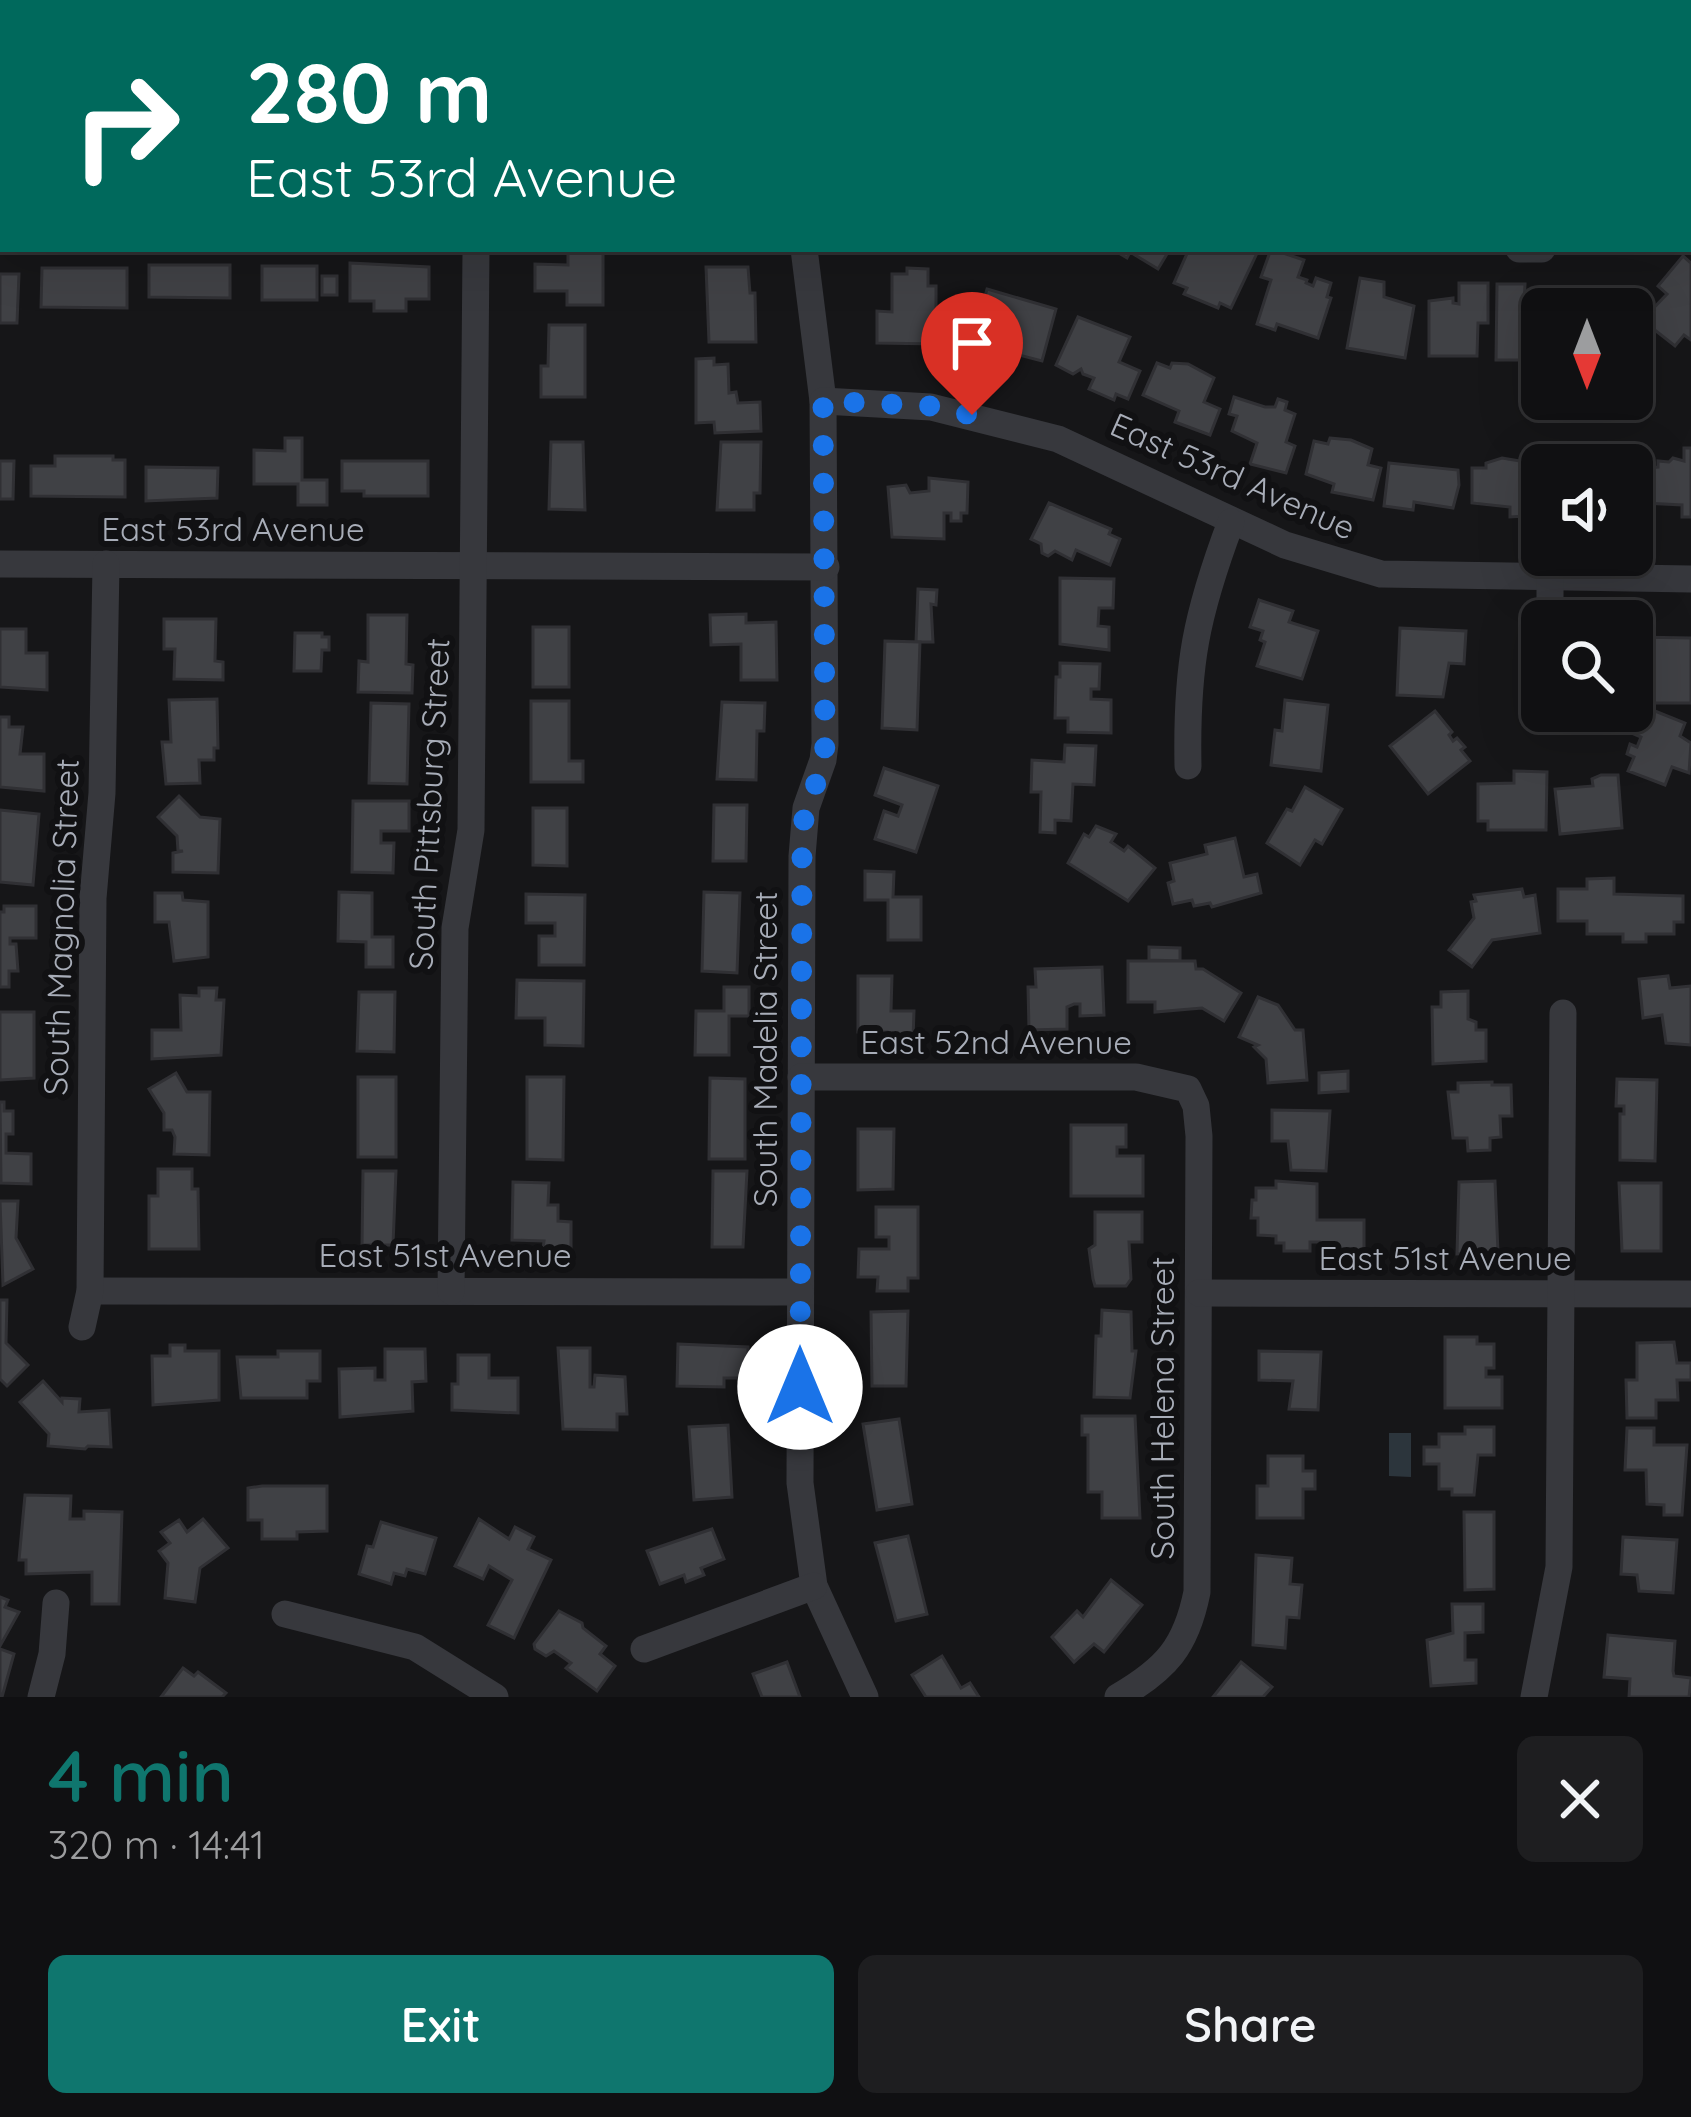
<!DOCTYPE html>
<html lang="en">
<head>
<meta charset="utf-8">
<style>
	body { margin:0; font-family:Quicksand,sans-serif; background:#1e1e20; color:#f1f3f6; height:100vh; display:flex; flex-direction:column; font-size:45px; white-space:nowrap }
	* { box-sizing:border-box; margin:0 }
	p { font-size:39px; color:#9c9d9f }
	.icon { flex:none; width:66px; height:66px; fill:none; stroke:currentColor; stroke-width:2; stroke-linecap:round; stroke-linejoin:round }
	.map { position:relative; height:1697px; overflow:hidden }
	.panel { display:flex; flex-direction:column; background:#101012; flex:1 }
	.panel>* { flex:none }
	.banner { position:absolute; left:0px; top:0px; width:1692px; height:252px; box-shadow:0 12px 48px #0002,0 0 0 3px #303032; background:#00695c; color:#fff; overflow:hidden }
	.needle { width:78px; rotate:180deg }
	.tools { position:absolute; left:1521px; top:288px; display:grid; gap:24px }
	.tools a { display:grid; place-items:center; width:132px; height:132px; border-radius:18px; background:#101012; box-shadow:0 12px 48px #0002,0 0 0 3px #303032; font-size:60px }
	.pin { position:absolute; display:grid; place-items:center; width:102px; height:102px; color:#fff; margin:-123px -51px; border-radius:50% 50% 50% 0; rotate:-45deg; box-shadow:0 0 12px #0007 }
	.pin .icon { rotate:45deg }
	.me { position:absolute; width:132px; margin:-66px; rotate:0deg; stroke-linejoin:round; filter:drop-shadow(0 0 9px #0008) }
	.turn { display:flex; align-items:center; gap:42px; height:252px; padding:0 48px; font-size:54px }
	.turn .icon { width:156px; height:156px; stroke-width:2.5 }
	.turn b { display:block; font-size:84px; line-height:102px }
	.round { display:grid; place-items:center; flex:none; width:126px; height:126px; border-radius:18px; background:#1e1e20 }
	.summary { display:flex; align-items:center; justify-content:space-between; height:204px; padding:0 48px }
	h1 { font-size:72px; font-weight:600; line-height:90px; color:#0f766e }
	.button { display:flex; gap:24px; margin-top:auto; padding:24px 48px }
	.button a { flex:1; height:138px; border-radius:18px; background:#0f766e; color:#fff; font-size:48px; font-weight:600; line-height:138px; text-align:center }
	.button a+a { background:#1e1e20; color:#f1f3f6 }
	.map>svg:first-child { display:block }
	.water { fill:#2c353c }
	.building { fill:#404145; stroke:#303034; stroke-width:3 }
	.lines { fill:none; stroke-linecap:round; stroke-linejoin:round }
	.street { stroke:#37383d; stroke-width:27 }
	.route { stroke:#1a73e8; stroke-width:21; stroke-dasharray:0 37.8 }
	.labels { text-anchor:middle; stroke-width:12; stroke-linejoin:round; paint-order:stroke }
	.street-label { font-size:33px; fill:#a8adb8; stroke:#111113 }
</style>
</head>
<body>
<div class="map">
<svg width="1691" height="1697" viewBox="0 0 1691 1697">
	<rect width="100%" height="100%" fill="#161618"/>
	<polygon class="water" points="1389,1433 1411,1433 1411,1477 1389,1476"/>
	<g class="building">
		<polygon points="568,249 603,249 603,305 567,305 567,291 535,291 535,264 568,265"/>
		<polygon points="1112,249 1170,249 1158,269 1130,252 1127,258"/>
		<polygon points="1189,249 1259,249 1231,308 1220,303 1218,308 1184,294 1187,288 1174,283"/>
		<polygon points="1271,249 1304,260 1298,277 1307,280 1306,283 1313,286 1316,278 1331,283 1327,297 1331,298 1318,338 1277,324 1275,330 1257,324 1271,280 1261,277"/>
		<polygon points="1683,256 1691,263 1691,340 1684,335 1675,346 1642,320 1667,294 1658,286"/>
		<polygon points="350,263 429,267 429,299 406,299 406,311 374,311 374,301 350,301"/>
		<polygon points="149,265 230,265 230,298 149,297"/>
		<rect x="262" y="266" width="55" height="34"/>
		<polygon points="706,267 748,267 750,293 755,293 756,342 709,342"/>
		<polygon points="42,268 127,268 127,308 41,307"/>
		<polygon points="907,268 928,269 928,286 936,286 936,318 944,318 944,337 936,337 936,344 877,343 877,311 892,312 892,274 907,274"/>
		<polygon points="0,274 19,274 17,323 0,323"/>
		<rect x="322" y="276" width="15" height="19"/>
		<polygon points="1360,278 1384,282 1384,297 1414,306 1405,358 1347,348"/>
		<polygon points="1459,283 1488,283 1488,323 1478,323 1477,356 1429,356 1429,301 1453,298 1453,303 1459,304"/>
		<polygon points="1497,284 1525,284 1524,307 1542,307 1542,360 1496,360"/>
		<polygon points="987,289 1056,309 1042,361 1015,354 1019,340 976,328"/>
		<polygon points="1078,317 1130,337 1119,362 1140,371 1128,399 1116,394 1114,400 1089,389 1094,378 1083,374 1081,369 1073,374 1056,365"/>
		<polygon points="1632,320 1647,365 1632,370"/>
		<polygon points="549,325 585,325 585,397 541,397 541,366 548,366"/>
		<polygon points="714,358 714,365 728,364 729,393 736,392 738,403 760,402 761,431 715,433 714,422 696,423 696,359"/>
		<polygon points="1157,363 1170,368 1172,363 1188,364 1214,378 1204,402 1220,409 1210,435 1175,422 1179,411 1143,395"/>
		<polygon points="1234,397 1265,407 1275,407 1278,399 1287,402 1285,410 1295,414 1286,442 1295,446 1286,473 1250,464 1257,443 1232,431 1237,416 1229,414"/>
		<polygon points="285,438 302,438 302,480 327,480 327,505 298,505 298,484 254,484 254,450 285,451"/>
		<polygon points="1330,438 1351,440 1372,449 1368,465 1381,468 1373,500 1332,492 1334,484 1306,474 1314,441 1328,444"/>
		<polygon points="551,442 583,442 585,510 549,509"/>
		<polygon points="721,442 761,442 760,493 754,493 754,510 717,510"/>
		<polygon points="1684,448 1691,448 1691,517 1682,517 1682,505 1644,503 1644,468 1658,467 1658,461 1669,462 1673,458 1684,461"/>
		<polygon points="1585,450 1615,453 1615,465 1556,465 1556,461 1570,459 1570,454"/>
		<polygon points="55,456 113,456 113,460 125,460 125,497 31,496 31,466 55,466"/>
		<polygon points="1502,458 1532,463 1531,487 1542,487 1542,515 1510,517 1510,507 1472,503 1472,468 1486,468 1486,463"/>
		<polygon points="0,461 14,461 13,499 0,499"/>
		<polygon points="342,461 428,461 428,496 364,496 364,491 342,491"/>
		<polygon points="1389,463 1458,470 1459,485 1453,508 1414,502 1413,510 1384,506"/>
		<polygon points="146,467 218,468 217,498 146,501"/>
		<polygon points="929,478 968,482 967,513 961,513 961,521 951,521 951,513 944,513 944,539 892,537 888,487 906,485 910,493 929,491"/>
		<polygon points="1049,503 1111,529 1109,534 1120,539 1110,565 1076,550 1072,560 1055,551 1048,556 1042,553 1041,544 1031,539"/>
		<polygon points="1060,578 1114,579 1113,608 1099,608 1098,626 1109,627 1109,650 1060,644"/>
		<polygon points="918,589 937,590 936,605 931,604 933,642 916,642"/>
		<polygon points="1259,600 1293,611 1289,622 1318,631 1302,679 1257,666 1265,642 1260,640 1263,631 1250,627"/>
		<polygon points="746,614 746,623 776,622 777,680 741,680 741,644 711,645 710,615"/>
		<polygon points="368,615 407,615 406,664 413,665 412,693 358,692 359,661 368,662"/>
		<polygon points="164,619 216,619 215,661 223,662 223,680 174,679 175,649 164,649"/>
		<rect x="533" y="627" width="36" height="60"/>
		<polygon points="1400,628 1466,631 1464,664 1449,663 1443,697 1397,695"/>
		<polygon points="0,629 26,629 26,653 47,653 47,690 0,687"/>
		<polygon points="295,633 322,633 322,637 329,637 329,650 322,650 321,671 294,671"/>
		<polygon points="1634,637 1691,638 1691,703 1653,703 1649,667 1634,667"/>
		<polygon points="885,641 920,642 917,730 882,728"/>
		<polygon points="1060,663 1100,664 1099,689 1091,689 1091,699 1111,700 1111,733 1068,732 1068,718 1055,718 1056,677 1060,677"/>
		<polygon points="217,699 218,748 214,748 214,760 199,760 200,783 166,784 162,742 171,742 169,700"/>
		<polygon points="1285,700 1328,705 1321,771 1271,765 1275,730 1282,731"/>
		<polygon points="531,701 569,701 569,761 583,761 583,782 531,782"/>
		<polygon points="722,702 765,703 764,731 757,731 756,780 717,779"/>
		<polygon points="371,703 409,704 407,784 369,783"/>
		<polygon points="1640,705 1685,723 1680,736 1691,743 1689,773 1672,767 1665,785 1628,771 1634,757 1627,754 1630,744 1637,747 1641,737 1629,732"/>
		<polygon points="1435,711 1452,732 1449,735 1453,741 1457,738 1465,747 1461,750 1470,761 1428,794 1390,746"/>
		<polygon points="0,717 9,717 9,727 23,727 20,754 44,754 44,791 0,787"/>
		<polygon points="1065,745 1096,746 1094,785 1073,784 1071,821 1055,820 1055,833 1040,832 1041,792 1031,792 1032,760 1064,762"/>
		<polygon points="884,768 938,786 916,852 875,839 884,811 898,816 902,805 875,795"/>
		<polygon points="1514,771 1547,772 1546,830 1488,830 1488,821 1478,821 1478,784 1514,783"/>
		<polygon points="1601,775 1618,775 1622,828 1560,834 1555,789 1593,786 1592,779"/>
		<polygon points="1305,787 1342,809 1322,844 1315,840 1300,865 1267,843 1287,809 1292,811"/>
		<polygon points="179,796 200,817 220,819 218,873 173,872 173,853 183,851 178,851 177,836 158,817"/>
		<polygon points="353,801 409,801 409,831 381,831 381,843 394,843 393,873 352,872"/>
		<polygon points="714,805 747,805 746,861 713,861"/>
		<polygon points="533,808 567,808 567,866 533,865"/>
		<polygon points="0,810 39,814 33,885 0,882"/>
		<polygon points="1096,826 1116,834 1111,842 1124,851 1128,846 1155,868 1128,901 1068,863 1084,834 1089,837"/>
		<polygon points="1235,838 1244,877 1257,874 1261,893 1212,907 1210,903 1194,906 1192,900 1173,904 1168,883 1174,881 1170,863 1207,854 1205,845"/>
		<polygon points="865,871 894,872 893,897 921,897 921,940 888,940 888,900 865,900"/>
		<polygon points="1614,878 1614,894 1683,896 1683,922 1674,922 1674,934 1646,934 1646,942 1623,942 1623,934 1587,934 1587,921 1558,921 1558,889 1587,889 1587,879"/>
		<polygon points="1522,889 1524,897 1535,895 1540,933 1492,940 1472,967 1449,950 1474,918 1471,902 1476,901 1474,895"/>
		<polygon points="339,892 372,893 372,937 393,937 393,967 366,967 366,942 338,941"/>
		<polygon points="704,892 740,893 737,973 702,971"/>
		<polygon points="155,893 182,893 183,900 208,902 208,957 174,961 169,922 155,922"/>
		<polygon points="526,894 585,895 584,965 539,965 539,936 555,936 555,923 526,923"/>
		<polygon points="4,906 36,906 36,938 10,938 10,944 16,944 18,971 9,971 9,987 0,987 0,912 4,912"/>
		<polygon points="1149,947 1180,948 1180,961 1149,960"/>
		<polygon points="1128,961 1195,961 1196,969 1203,969 1241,993 1224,1021 1202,1008 1155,1012 1155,1002 1128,1002"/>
		<polygon points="1102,967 1104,1015 1080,1016 1080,1004 1074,1004 1067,1007 1067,1029 1029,1030 1028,987 1036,987 1035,969"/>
		<polygon points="858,976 892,976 891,1011 914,1011 913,1040 887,1040 887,1032 858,1032"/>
		<polygon points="1668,976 1670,988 1691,986 1691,1045 1666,1043 1662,1015 1643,1018 1639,979"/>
		<polygon points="517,980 584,981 583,1046 545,1045 545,1018 516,1018"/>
		<polygon points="724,987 749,987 749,1016 729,1016 729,1055 695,1055 696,1011 724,1011"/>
		<polygon points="199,988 217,988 216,1000 224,1000 221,1055 152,1059 152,1030 181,1030 180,995 199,996"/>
		<polygon points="1468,991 1468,1019 1476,1022 1476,1030 1486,1030 1486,1061 1433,1064 1432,1007 1441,1007 1441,992"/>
		<polygon points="359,992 395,992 394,1052 357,1051"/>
		<polygon points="1258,997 1278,1005 1295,1030 1303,1030 1307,1080 1268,1083 1266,1059 1254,1047 1258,1045 1239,1037"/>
		<polygon points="0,1012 34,1012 34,1078 0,1080"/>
		<polygon points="1348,1071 1348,1091 1319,1093 1319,1073"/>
		<polygon points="176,1073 187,1092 210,1092 209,1155 174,1154 175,1137 172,1130 164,1130 164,1113 149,1089"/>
		<rect x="358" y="1077" width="38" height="80"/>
		<polygon points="527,1077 564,1077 563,1160 527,1159"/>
		<polygon points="710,1078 745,1079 745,1159 709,1159"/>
		<polygon points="1617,1079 1657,1080 1655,1161 1620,1160 1620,1114 1624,1114 1624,1106 1616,1106"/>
		<polygon points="1492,1082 1492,1085 1511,1085 1512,1116 1500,1116 1501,1137 1490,1138 1490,1150 1468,1151 1467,1138 1453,1138 1448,1092 1458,1092 1458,1083"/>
		<polygon points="0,1102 4,1102 4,1111 13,1111 13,1134 6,1134 6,1153 31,1154 31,1184 1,1183"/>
		<polygon points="1272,1110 1330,1111 1326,1171 1291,1170 1288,1141 1272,1141"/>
		<polygon points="1071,1125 1126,1125 1126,1147 1117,1147 1117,1156 1143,1156 1143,1196 1071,1196"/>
		<polygon points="858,1129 894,1129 893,1189 858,1190"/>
		<polygon points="158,1169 192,1169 192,1189 198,1189 199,1249 149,1249 149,1196 158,1196"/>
		<polygon points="363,1171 396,1171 393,1245 362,1245"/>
		<polygon points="713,1171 747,1171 743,1247 712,1247"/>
		<polygon points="1276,1181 1317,1184 1317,1220 1364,1220 1364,1252 1319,1252 1319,1242 1310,1242 1310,1251 1284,1251 1284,1243 1276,1243 1276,1236 1258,1235 1258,1218 1251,1218 1252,1200 1256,1200 1256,1188 1276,1188"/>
		<polygon points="1495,1181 1498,1252 1457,1254 1459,1182"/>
		<polygon points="513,1182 549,1183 548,1205 558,1205 558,1221 571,1222 571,1250 543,1250 544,1241 512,1240"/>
		<polygon points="1619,1183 1661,1183 1661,1251 1622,1251"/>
		<polygon points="0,1201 18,1201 16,1238 33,1269 3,1285"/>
		<polygon points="876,1207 918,1207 918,1278 908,1278 908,1291 877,1291 878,1277 858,1277 859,1249 889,1249 889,1237 876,1237"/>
		<polygon points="1095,1212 1142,1212 1142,1242 1129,1242 1131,1279 1126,1286 1095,1286 1093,1279 1089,1249 1095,1245"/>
		<polygon points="0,1300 7,1300 6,1343 28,1365 7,1386 0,1379"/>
		<polygon points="1102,1310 1131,1312 1132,1351 1136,1351 1130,1398 1094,1397 1096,1336 1101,1336"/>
		<polygon points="908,1311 906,1386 872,1386 871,1312"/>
		<polygon points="1445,1337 1477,1337 1477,1344 1494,1344 1494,1368 1486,1368 1486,1377 1502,1377 1502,1408 1445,1408"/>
		<polygon points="1674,1342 1677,1363 1691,1363 1691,1380 1677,1380 1678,1400 1656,1400 1656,1418 1627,1418 1626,1380 1637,1380 1637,1343"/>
		<polygon points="678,1344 748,1347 748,1378 724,1378 724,1387 677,1386"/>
		<polygon points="170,1345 185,1345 185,1351 219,1351 219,1400 153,1405 152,1356 170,1356"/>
		<polygon points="558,1348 590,1348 590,1387 594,1387 595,1375 625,1377 627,1414 617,1414 617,1430 563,1429"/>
		<polygon points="385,1349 425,1349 426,1381 412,1382 413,1411 340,1417 339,1369 375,1368 375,1380 385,1380"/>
		<polygon points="278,1351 320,1351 320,1381 307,1381 307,1398 241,1398 237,1357 278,1357"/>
		<polygon points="1259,1351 1321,1352 1318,1410 1289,1409 1293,1381 1259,1380"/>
		<polygon points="458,1355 489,1355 489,1378 518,1378 518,1413 452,1410 452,1384 458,1384"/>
		<polygon points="43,1381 62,1402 62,1398 80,1399 79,1412 109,1410 111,1447 88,1446 85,1449 48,1446 49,1434 20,1402"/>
		<polygon points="1082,1416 1135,1416 1140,1518 1102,1518 1102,1492 1088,1492 1088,1435 1082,1435"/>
		<polygon points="899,1419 912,1504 877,1510 863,1424"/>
		<polygon points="728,1425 732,1497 694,1500 689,1427"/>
		<polygon points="1465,1427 1494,1427 1494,1455 1478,1455 1474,1495 1452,1495 1452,1489 1439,1489 1439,1464 1424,1464 1424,1447 1439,1447 1439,1434 1465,1434"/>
		<polygon points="1627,1428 1654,1428 1654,1445 1687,1445 1682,1515 1664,1515 1664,1505 1647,1504 1646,1470 1625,1470"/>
		<polygon points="1268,1456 1303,1456 1303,1471 1315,1471 1315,1489 1303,1489 1303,1518 1257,1518 1257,1486 1268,1486"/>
		<polygon points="262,1486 327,1486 327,1531 297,1532 297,1539 262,1539 262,1520 248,1520 248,1488"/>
		<polygon points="25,1495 71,1496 70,1519 84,1519 84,1511 122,1512 119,1604 92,1604 92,1572 26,1574 26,1560 19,1560"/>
		<polygon points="1464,1512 1494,1512 1494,1589 1465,1590"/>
		<polygon points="203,1519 228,1548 200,1568 195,1602 165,1598 168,1563 159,1551 170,1543 161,1532 179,1520 187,1532"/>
		<polygon points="479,1519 509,1539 515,1527 534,1537 528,1549 551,1560 514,1638 488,1625 512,1580 489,1566 483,1579 455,1566"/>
		<polygon points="381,1522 436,1538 425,1574 407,1569 405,1576 394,1573 391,1584 359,1574 367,1546 373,1547"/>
		<polygon points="712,1529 724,1559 701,1568 704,1575 686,1582 684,1575 660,1584 647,1551"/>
		<polygon points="908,1536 927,1614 896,1621 875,1543"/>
		<polygon points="1623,1537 1677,1540 1673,1593 1639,1591 1637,1575 1621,1574"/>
		<polygon points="1256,1555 1292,1558 1290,1584 1302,1585 1299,1618 1287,1617 1285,1648 1253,1645"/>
		<polygon points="1111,1580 1142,1605 1104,1652 1094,1644 1074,1662 1052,1637 1077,1611 1083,1617"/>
		<polygon points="0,1597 8,1600 5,1607 19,1612 0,1646"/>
		<polygon points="1452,1604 1483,1604 1483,1632 1465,1633 1465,1660 1476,1660 1476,1683 1431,1686 1427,1640 1453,1633"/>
		<polygon points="559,1611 582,1623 583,1628 606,1646 600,1654 615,1666 597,1691 566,1668 571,1663 554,1651 546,1656 535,1649 534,1644"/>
		<polygon points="1608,1635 1675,1641 1673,1671 1674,1676 1691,1678 1689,1697 1629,1697 1630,1679 1604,1677"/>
		<polygon points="0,1649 14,1654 2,1697 0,1697"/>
		<polygon points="942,1656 961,1688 970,1683 979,1697 926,1697 912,1675"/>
		<polygon points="787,1662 800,1697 762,1697 753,1674"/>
		<polygon points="1241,1662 1272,1687 1263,1697 1213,1697"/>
		<polygon points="183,1668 194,1676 198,1672 226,1693 222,1697 161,1697"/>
	</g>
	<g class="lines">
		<g class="street">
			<polyline points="479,3 479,0"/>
			<polyline points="826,3 827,0"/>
			<polyline points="1126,3 1126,0"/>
			<polyline points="1599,3 1599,0"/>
			<polyline points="0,202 3,202"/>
			<polyline points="804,249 823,401 825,744 823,760 806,808 802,856 800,1483 814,1586 865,1697"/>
			<polyline points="1519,249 1542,249"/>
			<polyline points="823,401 931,407 1058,439 1285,545 1381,574 1691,579"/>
			<polyline points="0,564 826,567"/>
			<polyline points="1550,579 1550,621"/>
			<path d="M1188 766C1186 666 1196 615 1231 522"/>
			<path d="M801 1077H1136L1188 1089 1196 1106 1199 1136 1197 1592C1186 1647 1166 1669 1118 1697"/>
			<polyline points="90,1291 800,1292"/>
			<polyline points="451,1291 455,928 471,830 476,249"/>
			<polyline points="1199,1293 1691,1294"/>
			<polyline points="82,1327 90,1291 93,898 102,793 106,564"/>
			<polyline points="285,1614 415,1647 495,1697"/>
			<polyline points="644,1649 814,1586"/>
			<polyline points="41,1697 52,1654 56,1603"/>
			<polyline points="1534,1697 1559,1567 1563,1013"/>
		</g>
	</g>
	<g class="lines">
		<polyline class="route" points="800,1387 802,856 804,818 824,760 825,744 823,401 931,406 972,415"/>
	</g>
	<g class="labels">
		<g class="street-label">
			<text transform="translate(1233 476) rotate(24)" y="12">East 53rd Avenue</text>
			<text x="233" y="541">East 53rd Avenue</text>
			<text transform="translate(429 804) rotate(-87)" y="12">South Pittsburg Street</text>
			<text transform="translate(61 927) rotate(-88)" y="12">South Magnolia Street</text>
			<text x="996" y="1054">East 52nd Avenue</text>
			<text transform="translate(765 1049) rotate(-90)" y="12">South Madelia Street</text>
			<text x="445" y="1267">East 51st Avenue</text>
			<text x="1445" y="1270">East 51st Avenue</text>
			<text transform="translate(1162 1408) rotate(-90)" y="12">South Helena Street</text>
		</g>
	</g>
</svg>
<div class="tools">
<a><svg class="needle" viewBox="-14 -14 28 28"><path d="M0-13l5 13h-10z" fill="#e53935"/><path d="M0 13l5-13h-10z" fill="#9c9d9f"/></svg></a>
<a><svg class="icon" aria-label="sound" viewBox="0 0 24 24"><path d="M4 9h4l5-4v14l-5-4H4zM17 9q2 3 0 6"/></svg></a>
<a><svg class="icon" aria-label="search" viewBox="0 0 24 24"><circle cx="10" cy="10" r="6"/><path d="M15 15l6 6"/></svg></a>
</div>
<div class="pin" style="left:972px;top:415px;background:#d93025"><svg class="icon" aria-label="arrive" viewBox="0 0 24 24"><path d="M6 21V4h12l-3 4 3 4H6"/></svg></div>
<svg class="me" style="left:800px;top:1387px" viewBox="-20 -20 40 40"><circle r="19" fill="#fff"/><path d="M0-13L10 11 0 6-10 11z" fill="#1a73e8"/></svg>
<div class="banner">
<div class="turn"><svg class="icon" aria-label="right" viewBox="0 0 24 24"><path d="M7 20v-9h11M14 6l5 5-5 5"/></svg><div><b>280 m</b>East 53rd Avenue</div></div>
</div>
</div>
<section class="panel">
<div class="summary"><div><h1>4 min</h1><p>320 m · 14:41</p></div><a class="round"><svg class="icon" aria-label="close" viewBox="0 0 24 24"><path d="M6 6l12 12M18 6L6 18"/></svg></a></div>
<div class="button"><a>Exit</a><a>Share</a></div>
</section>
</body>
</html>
